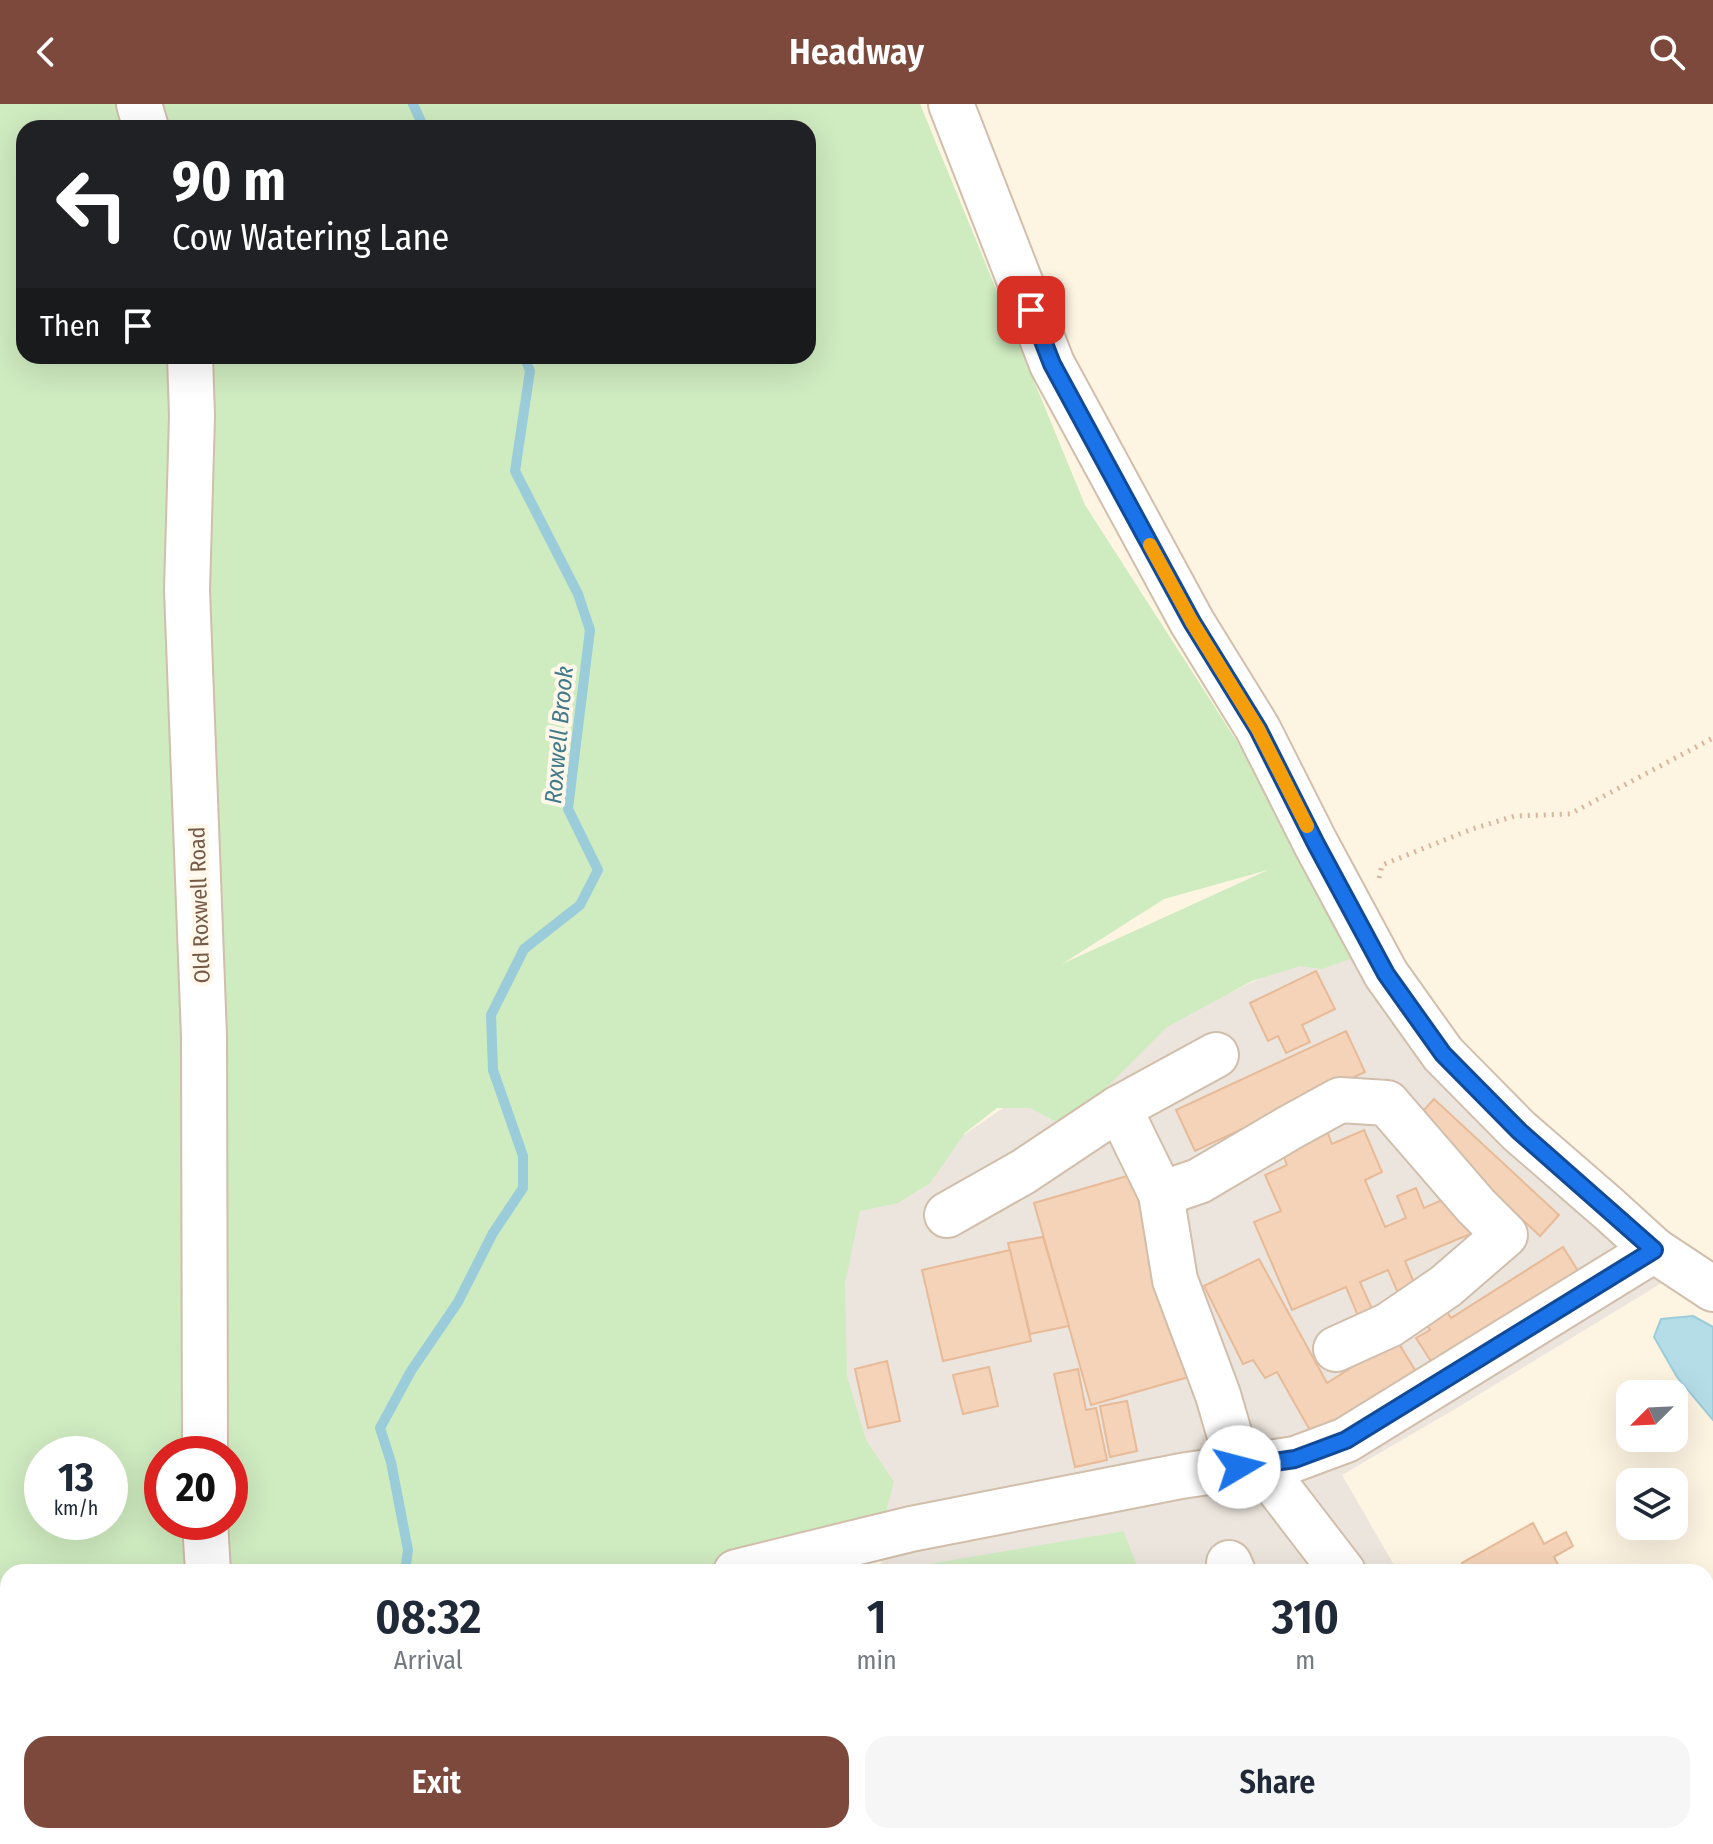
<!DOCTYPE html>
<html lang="en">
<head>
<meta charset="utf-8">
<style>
	body { margin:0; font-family:"Fira Sans Condensed",sans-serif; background:#f6f6f7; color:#1f2937; height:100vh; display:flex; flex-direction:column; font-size:30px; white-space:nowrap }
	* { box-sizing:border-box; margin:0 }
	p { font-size:26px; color:#747a83 }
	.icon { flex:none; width:44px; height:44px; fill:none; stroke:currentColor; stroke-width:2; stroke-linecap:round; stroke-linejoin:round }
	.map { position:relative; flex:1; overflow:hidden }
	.panel { position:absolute; left:0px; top:1460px; width:1714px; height:280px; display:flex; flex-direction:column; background:#fff; border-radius:24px 24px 0 0; box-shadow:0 8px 32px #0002 }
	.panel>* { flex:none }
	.top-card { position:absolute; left:16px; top:16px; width:800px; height:244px; border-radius:24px; box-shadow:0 8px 32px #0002; background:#202124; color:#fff; overflow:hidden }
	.needle { width:52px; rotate:246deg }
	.controls { position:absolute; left:1616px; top:1276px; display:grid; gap:16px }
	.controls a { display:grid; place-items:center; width:72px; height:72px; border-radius:16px; background:#fff; box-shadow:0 8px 32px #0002; font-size:40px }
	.speed { position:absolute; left:24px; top:1332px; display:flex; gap:16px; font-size:40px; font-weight:700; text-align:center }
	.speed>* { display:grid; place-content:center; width:104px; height:104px; border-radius:50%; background:#fff; box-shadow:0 8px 32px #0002; line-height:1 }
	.speed small { font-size:20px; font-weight:400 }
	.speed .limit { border:12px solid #d22; background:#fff; color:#111 }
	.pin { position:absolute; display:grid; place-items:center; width:68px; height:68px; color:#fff; margin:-34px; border-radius:16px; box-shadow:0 4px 12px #0006 }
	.me { position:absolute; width:88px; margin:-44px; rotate:82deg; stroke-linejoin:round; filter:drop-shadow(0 0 6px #0008) }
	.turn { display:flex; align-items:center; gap:28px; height:168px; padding:0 24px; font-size:36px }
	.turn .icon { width:104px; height:104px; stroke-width:2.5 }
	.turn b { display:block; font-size:56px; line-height:68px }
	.then { display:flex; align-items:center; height:76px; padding:0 24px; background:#0003; gap:16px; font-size:30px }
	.eta { display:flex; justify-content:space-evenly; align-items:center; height:136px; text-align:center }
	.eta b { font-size:48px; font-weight:600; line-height:56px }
	.cta { display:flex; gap:16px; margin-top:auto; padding:16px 24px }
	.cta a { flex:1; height:92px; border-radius:24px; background:#7c493c; color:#fff; font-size:32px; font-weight:600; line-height:92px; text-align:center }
	.cta a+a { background:#f6f6f7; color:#1f2937 }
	header { display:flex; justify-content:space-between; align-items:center; height:104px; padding:0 24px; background:#7c493c; color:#fff; font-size:36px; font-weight:600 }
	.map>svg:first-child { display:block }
	.industrial { fill:#ece5dd }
	.green { fill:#cfebc0; fill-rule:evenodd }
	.water { fill:#b5dde7; stroke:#9bccd9; stroke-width:2 }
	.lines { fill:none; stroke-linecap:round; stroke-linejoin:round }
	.stream { stroke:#9bccd9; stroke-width:10 }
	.building { fill:#f4d3b8; stroke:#e7ba98; stroke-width:2 }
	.minor-casing { stroke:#d1beab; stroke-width:48 }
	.path { stroke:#d8b69b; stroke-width:5; stroke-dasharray:2 6; stroke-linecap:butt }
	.minor { stroke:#fff; stroke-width:44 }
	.route-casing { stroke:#114b97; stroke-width:20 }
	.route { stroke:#1a73e8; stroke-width:14 }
	.slow { stroke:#f59e0b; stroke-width:14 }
	.labels { text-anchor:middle; stroke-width:8; stroke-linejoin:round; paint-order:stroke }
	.street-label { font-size:22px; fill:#765a47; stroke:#fff7e9 }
	.water-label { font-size:24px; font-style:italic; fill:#407a8b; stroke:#fff7e9 }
</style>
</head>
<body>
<header><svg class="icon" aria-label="back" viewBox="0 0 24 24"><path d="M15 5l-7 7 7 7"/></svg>Headway<svg class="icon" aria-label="search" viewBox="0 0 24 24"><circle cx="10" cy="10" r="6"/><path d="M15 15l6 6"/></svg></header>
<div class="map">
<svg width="1713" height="1740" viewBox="0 0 1713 1740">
	<rect width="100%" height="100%" fill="#fdf4e2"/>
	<g class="industrial">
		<polygon points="1347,833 1668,1175 1460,1302 1342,1371 1398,1468 1140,1468 1122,1427 1025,1445 883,1468 831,1186 832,1127 884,1086 1035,982"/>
		<polygon points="1713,1540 1713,1740 1251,1740 1248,1732 1706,1732 1706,1545"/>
	</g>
	<g class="green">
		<path d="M0 0H920L1085 401 1254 664 1353 823 1350 855 1322 865 1300 862 1252 877 1167 923 1089 1001 1055 1017 1030 1004H997L965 1029 930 1079 898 1099 860 1107 845 1179 847 1272 866 1336 894 1378 882 1422 784 1468H8V1732H1248L1251 1740H0ZM24 24H808V252H24ZM1268 766 1062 860 1164 795ZM42 1350H110V1418H42ZM162 1350H230V1418H162Z"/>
		<polygon points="1123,1427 1140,1468 882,1468 883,1468"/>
	</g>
	<polygon class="water" points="1693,1212 1713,1223 1713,1316 1677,1273 1654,1233 1661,1215"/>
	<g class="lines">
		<g class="stream">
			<polyline points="413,0 424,24"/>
			<polyline points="405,1468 408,1446 391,1358 380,1324 411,1267 458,1198 493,1129 523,1084 523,1052 493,966 491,911 524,845 580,801 598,766 568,705 590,526 578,490 515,367 530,267 524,252"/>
			<polyline points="445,1732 449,1740"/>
		</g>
	</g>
	<g class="building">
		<polygon points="1316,867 1335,905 1302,921 1310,938 1286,949 1278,932 1268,937 1250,899"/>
		<polygon points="1346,927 1365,968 1195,1047 1176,1006"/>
		<polygon points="1434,995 1559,1111 1540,1132 1415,1016"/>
		<polygon points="1323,1017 1332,1040 1364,1026 1382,1068 1365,1076 1385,1123 1406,1114 1397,1092 1416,1084 1424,1104 1456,1090 1473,1129 1405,1157 1415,1181 1398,1189 1388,1166 1360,1178 1376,1214 1361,1219 1346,1183 1292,1206 1254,1118 1281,1107 1265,1071 1287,1061 1277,1036"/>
		<polygon points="1134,1070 1192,1272 1091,1301 1034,1099"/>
		<polygon points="1043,1133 1069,1222 1030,1230 1008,1139"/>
		<polygon points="1563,1143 1580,1170 1434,1262 1416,1234 1430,1226 1424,1216 1444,1203 1451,1214"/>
		<polygon points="1010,1146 1031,1237 943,1257 922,1166"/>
		<polygon points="1259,1155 1327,1279 1396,1235 1418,1271 1312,1330 1277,1268 1265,1274 1253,1256 1243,1260 1204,1182"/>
		<polygon points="887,1257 900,1317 868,1324 855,1265"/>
		<polygon points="989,1263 998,1302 963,1310 953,1271"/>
		<polygon points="1078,1265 1086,1306 1096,1304 1107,1356 1075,1363 1054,1270"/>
		<polygon points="1127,1297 1137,1347 1110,1353 1100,1302"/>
		<polygon points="1533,1419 1544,1440 1566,1428 1573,1442 1554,1453 1562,1468 1467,1468 1462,1459"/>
	</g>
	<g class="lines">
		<defs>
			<g id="minor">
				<polyline points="139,0 146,24"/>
				<polyline points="951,0 1052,260 1192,518 1258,625 1316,740 1386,870 1443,950 1519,1027 1609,1105 1654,1146 1713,1185"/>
				<polyline points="190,252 192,312 187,486 204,932 205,1350"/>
				<polyline points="1119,1004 1216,951"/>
				<polyline points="1161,1090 1199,1077 1289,1024 1340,996 1387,999 1476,1102 1505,1131 1446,1182 1389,1221 1336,1245"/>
				<polyline points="947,1111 1023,1068 1119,1004 1161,1090 1175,1176 1218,1291 1239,1363"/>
				<polyline points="1260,1360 1343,1468"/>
				<polyline points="205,1418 208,1468"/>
				<polyline points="1229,1459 1233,1468"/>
				<polyline points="736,1468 911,1425 1181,1372 1295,1355 1346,1336 1654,1146"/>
				<polyline points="1706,1580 1713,1575"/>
				<polyline points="0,1662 8,1660"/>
				<polyline points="1503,1732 1507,1740"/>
				<polyline points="204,1740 205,1732"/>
			</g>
		</defs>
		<use href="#minor" class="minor-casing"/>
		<polyline class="path" points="1379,774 1382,761 1472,725 1515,712 1570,710 1713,634"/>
		<use href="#minor" class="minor"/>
	</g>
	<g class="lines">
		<defs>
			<polyline id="route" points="1031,206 1052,260 1192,518 1258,625 1316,740 1386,870 1443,950 1519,1027 1654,1146 1346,1336 1295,1355 1239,1363"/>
		</defs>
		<use href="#route" class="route-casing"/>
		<use href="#route" class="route"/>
		<polyline class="slow" points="1150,441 1192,518 1258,625 1307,722"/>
	</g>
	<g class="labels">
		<g class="street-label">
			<text transform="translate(199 801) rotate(-92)" y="8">Old Roxwell Road</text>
		</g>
		<g class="water-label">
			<text transform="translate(559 631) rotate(-85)" y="8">Roxwell Brook</text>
		</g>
	</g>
</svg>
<div class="controls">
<a><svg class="needle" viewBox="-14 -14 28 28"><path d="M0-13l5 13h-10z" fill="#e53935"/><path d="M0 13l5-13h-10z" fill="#747a83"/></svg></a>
<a><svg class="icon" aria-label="layers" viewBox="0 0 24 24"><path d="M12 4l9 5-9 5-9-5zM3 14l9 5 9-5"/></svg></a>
</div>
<div class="speed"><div>13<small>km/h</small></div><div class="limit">20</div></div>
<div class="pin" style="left:1031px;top:206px;background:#d93025"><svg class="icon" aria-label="arrive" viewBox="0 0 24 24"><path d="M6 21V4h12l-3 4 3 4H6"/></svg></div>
<svg class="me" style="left:1239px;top:1363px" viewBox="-20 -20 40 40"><circle r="19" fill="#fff"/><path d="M0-13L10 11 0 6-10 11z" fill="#1a73e8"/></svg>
<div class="top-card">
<div class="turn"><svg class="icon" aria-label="left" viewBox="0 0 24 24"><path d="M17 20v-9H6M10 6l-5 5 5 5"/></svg><div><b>90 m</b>Cow Watering Lane</div></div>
<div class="then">Then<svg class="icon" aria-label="arrive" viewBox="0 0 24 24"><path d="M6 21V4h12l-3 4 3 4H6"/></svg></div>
</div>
<section class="panel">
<div class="eta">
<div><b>08:32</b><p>Arrival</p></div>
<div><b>1</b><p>min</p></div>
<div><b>310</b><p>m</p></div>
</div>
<div class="cta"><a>Exit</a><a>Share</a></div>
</section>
</div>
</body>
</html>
